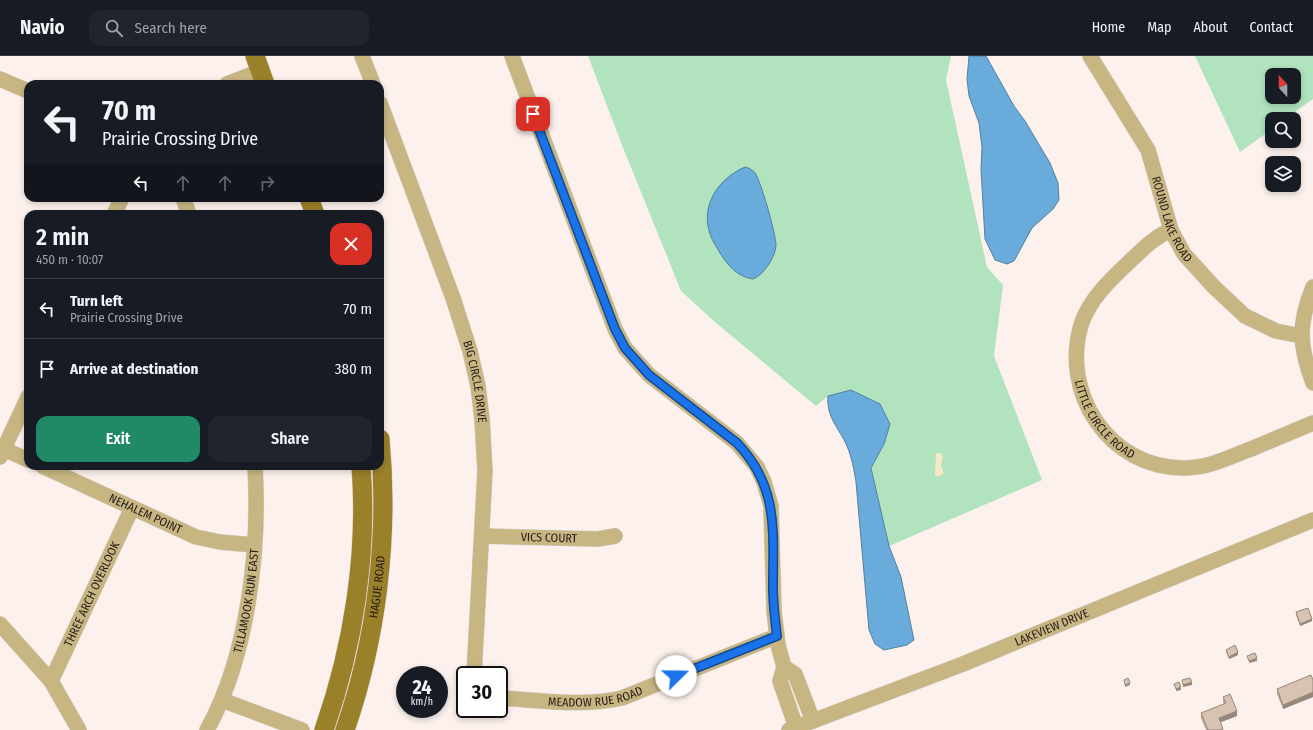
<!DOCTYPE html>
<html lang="en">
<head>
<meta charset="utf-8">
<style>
	body { margin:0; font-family:"Fira Sans Condensed",sans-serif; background:#20242c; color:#f1f3f6; height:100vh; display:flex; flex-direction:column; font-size:15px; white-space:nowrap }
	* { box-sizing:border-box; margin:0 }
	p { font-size:13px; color:#9ea1a6 }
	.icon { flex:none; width:22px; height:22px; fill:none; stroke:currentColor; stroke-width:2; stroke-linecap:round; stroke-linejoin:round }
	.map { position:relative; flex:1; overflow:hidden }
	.sheet { position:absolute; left:24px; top:154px; width:360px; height:260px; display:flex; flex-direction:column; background:#171b24; border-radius:12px; box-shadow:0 2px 6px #0003 }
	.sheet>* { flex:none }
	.guide { position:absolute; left:24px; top:24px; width:360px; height:122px; border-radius:12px; box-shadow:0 2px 6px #0003; background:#171b24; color:#f1f3f6; overflow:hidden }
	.needle { width:26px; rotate:339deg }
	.tools { position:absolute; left:1265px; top:12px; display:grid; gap:8px }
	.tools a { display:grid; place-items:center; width:36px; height:36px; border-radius:8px; background:#171b24; box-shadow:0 2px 6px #0003; font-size:20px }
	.speed { position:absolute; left:396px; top:610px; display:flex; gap:8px; font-size:20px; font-weight:700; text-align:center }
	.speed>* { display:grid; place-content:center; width:52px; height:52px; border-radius:50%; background:#171b24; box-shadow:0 2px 6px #0003; line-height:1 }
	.speed small { font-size:10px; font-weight:400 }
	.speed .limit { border:2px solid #111; border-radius:6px; background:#fff; color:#111 }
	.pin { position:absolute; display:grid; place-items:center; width:34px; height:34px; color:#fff; margin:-17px; border-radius:8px; box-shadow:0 2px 6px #0006 }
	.me { position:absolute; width:44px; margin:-22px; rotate:68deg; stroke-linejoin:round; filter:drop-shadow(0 0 3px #0008) }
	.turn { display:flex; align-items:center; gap:14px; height:84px; padding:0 12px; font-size:18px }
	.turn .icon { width:52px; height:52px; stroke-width:2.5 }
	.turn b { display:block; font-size:28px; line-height:34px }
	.lanes { display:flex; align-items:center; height:38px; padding:0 12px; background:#0003; justify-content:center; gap:20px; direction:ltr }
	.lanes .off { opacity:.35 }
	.round { display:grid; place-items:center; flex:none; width:42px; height:42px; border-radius:12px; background:#20242c }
	.overview { display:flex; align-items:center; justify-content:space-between; height:68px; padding:0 12px }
	h1 { font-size:24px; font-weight:600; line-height:30px }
	.action { display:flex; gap:8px; margin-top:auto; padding:8px 12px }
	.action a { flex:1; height:46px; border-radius:12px; background:#208965; color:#fff; font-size:16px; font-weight:600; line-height:46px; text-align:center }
	.action a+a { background:#20242c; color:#f1f3f6 }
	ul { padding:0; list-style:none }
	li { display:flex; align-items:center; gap:12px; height:60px; padding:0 12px; border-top:1px solid #363941 }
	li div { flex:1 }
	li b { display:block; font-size:15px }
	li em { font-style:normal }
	header { display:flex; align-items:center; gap:24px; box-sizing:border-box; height:56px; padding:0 20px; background:#171b24; border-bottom:1px solid #363941 }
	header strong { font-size:19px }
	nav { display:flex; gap:22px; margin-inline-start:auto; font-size:14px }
	.search { width:280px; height:36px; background:#20242c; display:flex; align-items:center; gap:10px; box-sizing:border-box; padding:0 14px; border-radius:12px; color:#9ea1a6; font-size:15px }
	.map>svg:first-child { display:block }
	.green { fill:#b0e3be; fill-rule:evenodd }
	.sand { fill:#f4eac5 }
	.water { fill:#69abdb; stroke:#5580a0 }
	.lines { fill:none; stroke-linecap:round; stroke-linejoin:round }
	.minor-casing { stroke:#d5cbc6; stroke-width:16 }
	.major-casing { stroke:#d5cbc6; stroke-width:20 }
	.minor { stroke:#c7b682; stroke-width:15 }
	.major { stroke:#9b802a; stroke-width:19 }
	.wall { fill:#baa899 }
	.shaded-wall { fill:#97887d }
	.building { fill:#d8c3b2; stroke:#97887d }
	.route-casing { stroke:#114b97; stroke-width:10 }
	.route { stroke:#1a73e8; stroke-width:7 }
	.labels { text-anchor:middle; stroke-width:4; stroke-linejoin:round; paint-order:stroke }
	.street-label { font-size:12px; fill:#251c17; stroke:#fff }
</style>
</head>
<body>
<header>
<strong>Navio</strong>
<div class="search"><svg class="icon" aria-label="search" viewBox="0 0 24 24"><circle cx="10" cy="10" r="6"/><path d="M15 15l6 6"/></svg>Search here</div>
<nav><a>Home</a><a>Map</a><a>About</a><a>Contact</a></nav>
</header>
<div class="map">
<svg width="1313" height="674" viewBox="0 0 1313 674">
	<rect width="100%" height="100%" fill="#fcf1ec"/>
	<g class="green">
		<polygon points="588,0 951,0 946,24 987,211 1003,229 994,300 1042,424 889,490 871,412 884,388 828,340 816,350 716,267 681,235 622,89"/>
		<path d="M1195 0H1313V43L1285 63H1272V73L1240 96ZM1272 19H1294V41H1272Z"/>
	</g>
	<polygon class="sand" points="936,397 941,397 943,401 941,409 944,417 938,421 935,419"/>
	<g class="water">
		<polygon points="969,0 986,0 1014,50 1025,65 1050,107 1058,127 1059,144 1053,153 1032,172 1014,205 1007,208 995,204 985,183 981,113 982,91 979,67 969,40 967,23"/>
		<path d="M745 111C749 112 753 114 755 117 761 125 776 179 776 189 776 200 764 219 753 223 738 221 728 210 720 197 717 191 712 185 710 178 700 149 719 122 745 111Z"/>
		<path d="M851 334 880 348 890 368 884 388 871 412 889 490 901 521 914 584 907 589 884 594 875 588 869 574 856 426C854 414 852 402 847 390 839 372 826 361 828 340Z"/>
	</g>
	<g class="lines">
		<defs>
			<g id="minor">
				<polyline points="362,0 373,28"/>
				<polyline points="512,0 615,273 625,292 649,319 737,387 757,411 764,426 771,450 774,555 778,589 784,611 780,625 796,671"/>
				<path id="s1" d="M1090 0 1148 94 1171 174 1184 198 1214 231 1245 260 1276 275 1301 280"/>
				<polyline points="0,23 28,35"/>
				<polyline points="227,28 260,15"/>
				<path id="s2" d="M380 47 453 242 470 295 478 330 482 363 485 415 474 619"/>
				<polyline points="183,142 189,158"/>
				<polyline points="114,158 122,142"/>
				<path id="s3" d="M1171 174C1154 181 1142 194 1128 207 1110 224 1091 242 1082 266 1059 336 1109 413 1185 412 1209 412 1229 401 1251 393 1272 384 1292 376 1313 367"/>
				<path d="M1313 231C1298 268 1299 290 1313 327"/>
				<polyline points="4,393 28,404"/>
				<polyline points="0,401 28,341"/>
				<path id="s4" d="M42 410 196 481 220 486 254 489"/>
				<path id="s5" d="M483 480 598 483 615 480"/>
				<polyline points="0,568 51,625 79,674"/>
				<polyline points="784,611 795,618 813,665"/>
				<path id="s6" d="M51 625 132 452"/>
				<path id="s7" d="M499 642C539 644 583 651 622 642L777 580"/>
				<polyline points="222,644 302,674"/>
				<path id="s8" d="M207 674C248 600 260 494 255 410"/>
				<path id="s9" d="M789 674 963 608 1313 464"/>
			</g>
			<g id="major">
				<polyline points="255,0 265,28"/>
				<polyline points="309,142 315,158"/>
				<path d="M324 674C353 591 368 498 361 410"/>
				<path id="s10" d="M345 674C377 582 389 480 380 383"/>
			</g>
		</defs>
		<use href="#minor" class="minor-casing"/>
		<use href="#major" class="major-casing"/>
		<use href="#minor" class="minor"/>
		<use href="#major" class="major"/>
	</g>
	<g class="wall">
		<polygon points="1296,556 1312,565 1300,570 1296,559"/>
		<polygon points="1226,594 1238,599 1229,603 1226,596"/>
		<polygon points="1313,624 1313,641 1283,653 1277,638 1277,633"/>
		<polygon points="1223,641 1237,660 1220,666 1223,674 1206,674 1201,662 1201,657 1224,648 1223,646"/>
	</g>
	<g class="shaded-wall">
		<polygon points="1312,563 1312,565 1300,570 1300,568"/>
		<polygon points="1238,596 1238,599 1229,603 1229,601"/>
		<polygon points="1257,602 1257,605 1249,607 1249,605"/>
		<polygon points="1192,626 1192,629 1183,631 1183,629"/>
		<polygon points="1130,627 1130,629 1125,631 1125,629"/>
		<polygon points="1181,631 1181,634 1176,635 1176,633"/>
		<polygon points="1313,636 1313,641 1283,653 1283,649"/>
		<polygon points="1237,655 1237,660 1219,667 1219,662"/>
	</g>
	<g class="building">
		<polygon points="1308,552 1312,563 1300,568 1296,556"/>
		<polygon points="1235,589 1238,596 1229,601 1226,594"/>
		<polygon points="1255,597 1257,602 1249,605 1247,600"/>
		<polygon points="1311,619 1313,624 1313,636 1283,649 1277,633"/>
		<polygon points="1128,622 1130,627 1125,629 1124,624"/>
		<polygon points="1190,622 1192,626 1183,629 1182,624"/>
		<polygon points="1179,626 1181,631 1176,633 1174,628"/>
		<polygon points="1230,638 1237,655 1219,662 1223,673 1219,674 1208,674 1201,657 1226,647 1223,641"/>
	</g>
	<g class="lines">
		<defs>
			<path id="route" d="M533 58 615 273 625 292 649 319 737 387C779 431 773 475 773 531 773 547 775 564 777 580L676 620"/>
		</defs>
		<use href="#route" class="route-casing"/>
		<use href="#route" class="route"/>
	</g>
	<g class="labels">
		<g class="street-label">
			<text dy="4" stroke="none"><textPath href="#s1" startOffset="184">ROUND LAKE ROAD</textPath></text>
			<text dy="4" stroke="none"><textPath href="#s2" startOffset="295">BIG CIRCLE DRIVE</textPath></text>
			<text dy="4" stroke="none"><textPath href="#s3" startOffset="237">LITTLE CIRCLE ROAD</textPath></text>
			<text dy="4" stroke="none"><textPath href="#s4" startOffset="114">NEHALEM POINT</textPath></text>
			<text dy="4" stroke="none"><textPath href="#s5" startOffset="66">VICS COURT</textPath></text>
			<text dy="4" stroke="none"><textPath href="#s10" startOffset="147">HAGUE ROAD</textPath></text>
			<text dy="4" stroke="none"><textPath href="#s6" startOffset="96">THREE ARCH OVERLOOK</textPath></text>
			<text dy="4" stroke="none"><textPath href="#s8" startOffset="136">TILLAMOOK RUN EAST</textPath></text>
			<text dy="4" stroke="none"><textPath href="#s9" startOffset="282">LAKEVIEW DRIVE</textPath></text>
			<text dy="4" stroke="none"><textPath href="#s7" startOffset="97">MEADOW RUE ROAD</textPath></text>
		</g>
	</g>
</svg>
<div class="tools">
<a><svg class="needle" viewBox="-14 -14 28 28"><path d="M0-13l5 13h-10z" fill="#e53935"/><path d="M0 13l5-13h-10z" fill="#9ea1a6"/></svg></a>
<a><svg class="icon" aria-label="search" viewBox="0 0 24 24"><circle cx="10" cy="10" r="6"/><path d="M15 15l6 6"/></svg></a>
<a><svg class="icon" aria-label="layers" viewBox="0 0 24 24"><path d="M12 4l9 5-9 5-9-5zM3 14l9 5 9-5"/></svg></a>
</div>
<div class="speed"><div>24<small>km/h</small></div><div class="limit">30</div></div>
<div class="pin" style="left:533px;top:58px;background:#d93025"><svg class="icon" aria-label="arrive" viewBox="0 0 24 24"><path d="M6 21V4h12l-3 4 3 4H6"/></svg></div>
<svg class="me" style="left:676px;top:620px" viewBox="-20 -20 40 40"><circle r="19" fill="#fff"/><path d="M0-13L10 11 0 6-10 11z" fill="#1a73e8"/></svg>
<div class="guide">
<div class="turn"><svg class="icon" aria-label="left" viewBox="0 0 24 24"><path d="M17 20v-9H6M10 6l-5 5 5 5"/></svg><div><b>70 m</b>Prairie Crossing Drive</div></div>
<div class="lanes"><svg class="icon" aria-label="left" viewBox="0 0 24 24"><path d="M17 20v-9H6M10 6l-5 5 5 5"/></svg><svg class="icon off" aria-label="ahead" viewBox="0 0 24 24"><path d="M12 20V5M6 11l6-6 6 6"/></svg><svg class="icon off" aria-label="ahead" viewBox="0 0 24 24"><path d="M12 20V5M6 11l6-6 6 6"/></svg><svg class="icon off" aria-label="right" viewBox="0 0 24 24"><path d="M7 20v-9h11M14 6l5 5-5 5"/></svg></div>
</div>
<section class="sheet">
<div class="overview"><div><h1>2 min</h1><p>450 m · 10:07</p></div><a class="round" style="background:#d93025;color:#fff"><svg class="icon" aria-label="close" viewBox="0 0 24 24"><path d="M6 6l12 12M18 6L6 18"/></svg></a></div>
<ul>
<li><svg class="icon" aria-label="left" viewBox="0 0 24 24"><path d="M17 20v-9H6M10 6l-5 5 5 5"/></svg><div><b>Turn left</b><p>Prairie Crossing Drive</p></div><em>70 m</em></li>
<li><svg class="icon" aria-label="arrive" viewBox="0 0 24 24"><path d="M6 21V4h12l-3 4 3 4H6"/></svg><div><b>Arrive at destination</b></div><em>380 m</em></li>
</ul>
<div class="action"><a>Exit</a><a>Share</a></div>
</section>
</div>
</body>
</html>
